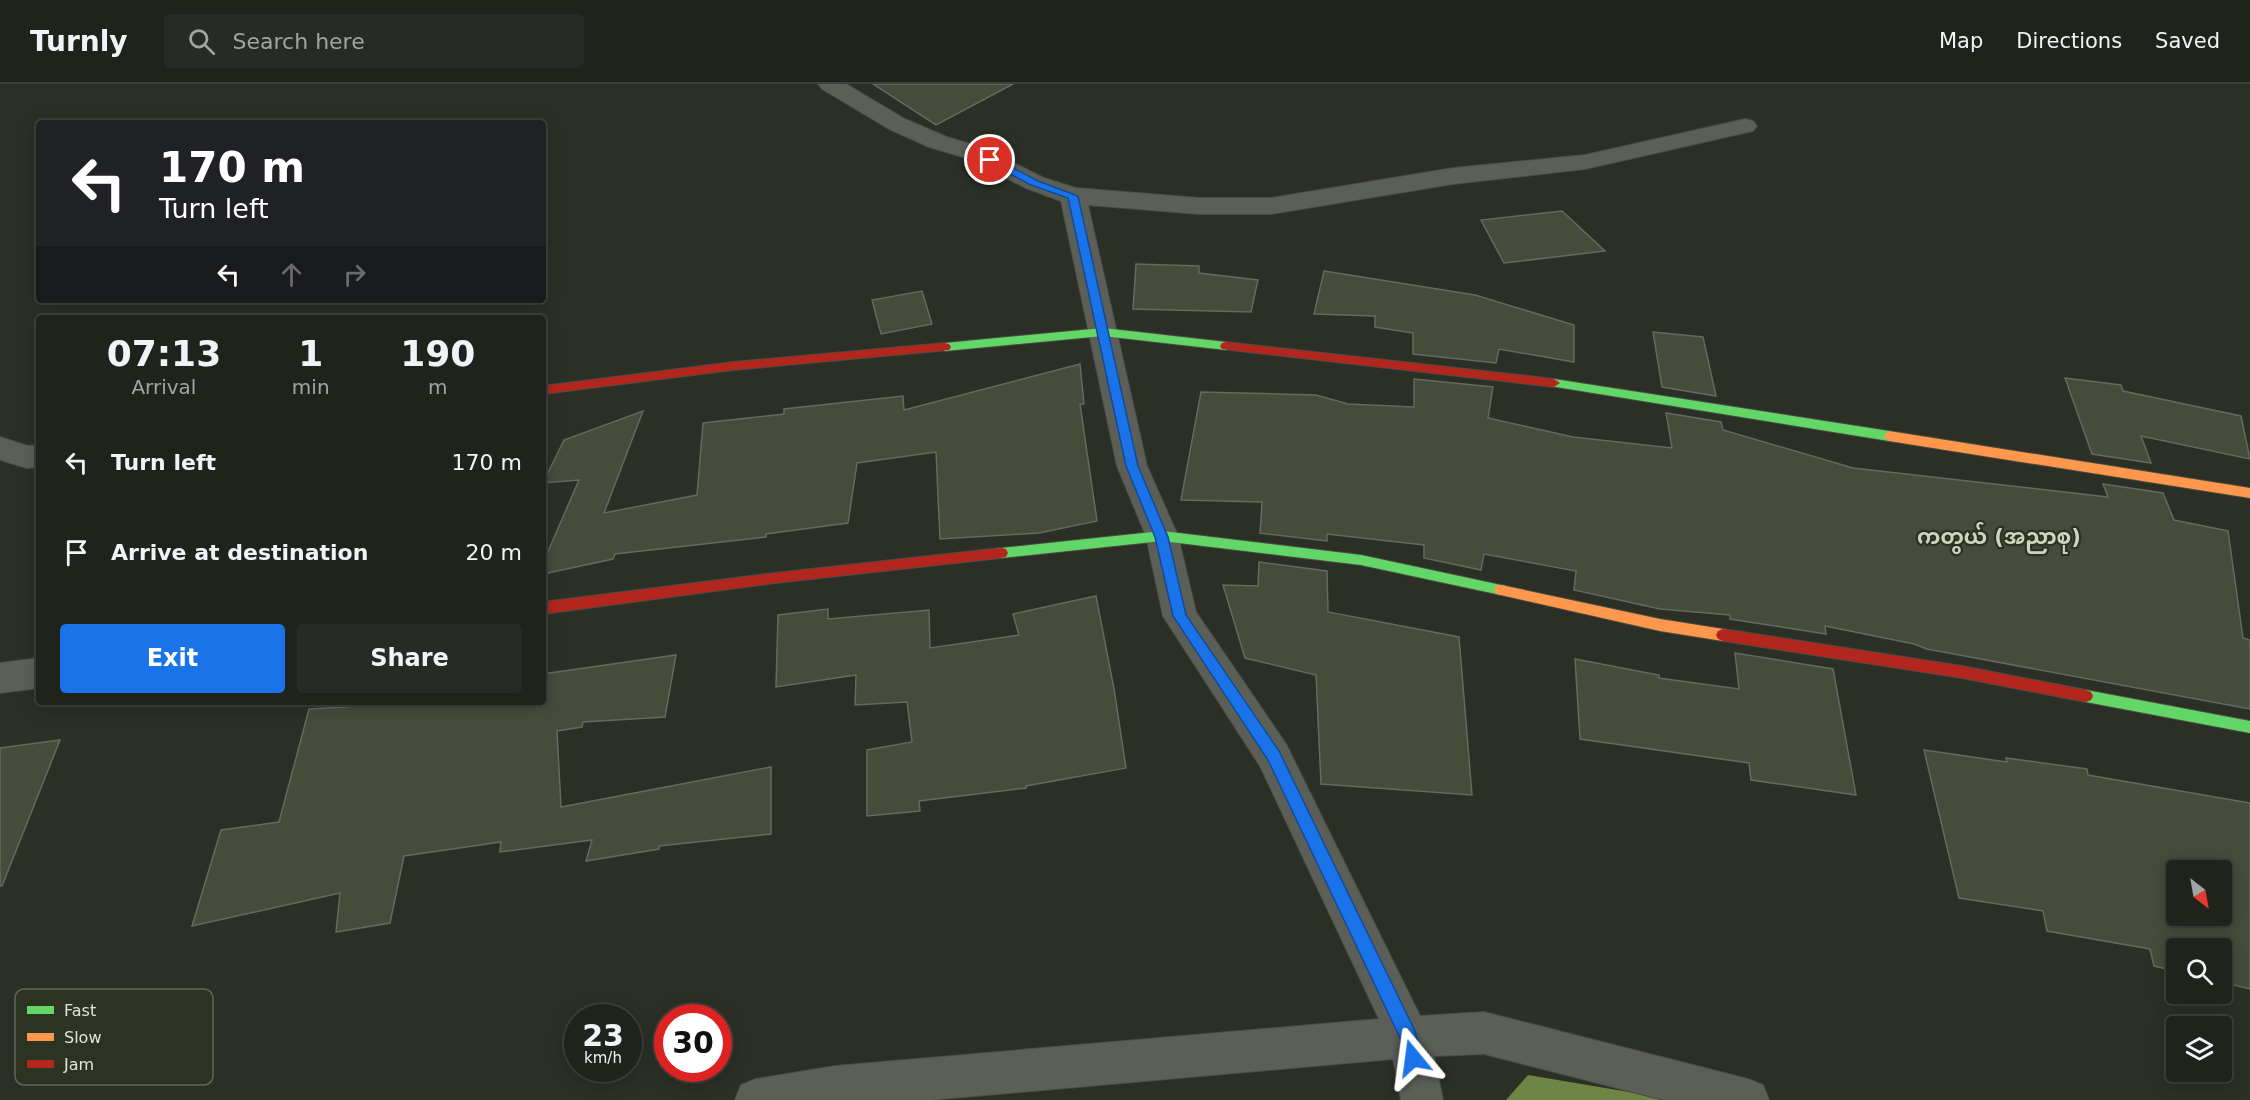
<!DOCTYPE html>
<html lang="en">
<head>
<meta charset="utf-8">
<style>
	body { margin:0; font-family:"DejaVu Sans","Noto Sans Myanmar",sans-serif; background:#282b25; color:#f1f3f6; height:100vh; display:flex; flex-direction:column; font-size:22px; white-space:nowrap }
	* { box-sizing:border-box; margin:0 }
	p { font-size:20px; color:#a2a4a3 }
	.icon { flex:none; width:33px; height:33px; fill:none; stroke:currentColor; stroke-width:2; stroke-linecap:round; stroke-linejoin:round }
	.map { position:relative; flex:1; overflow:hidden }
	.side { position:absolute; left:36px; top:231px; width:510px; height:390px; display:flex; flex-direction:column; background:#20231c; border-radius:6px; box-shadow:0 3px 15px #0003,0 0 0 2px #3d403b }
	.side>* { flex:none }
	.top-card { position:absolute; left:36px; top:36px; width:510px; height:183px; border-radius:6px; box-shadow:0 3px 15px #0003,0 0 0 2px #3d403b; background:#202124; color:#fff; overflow:hidden }
	.needle { width:39px; rotate:149deg }
	.fabs { position:absolute; left:2166px; top:776px; display:grid; gap:12px }
	.fabs a { display:grid; place-items:center; width:66px; height:66px; border-radius:6px; background:#20231c; box-shadow:0 3px 15px #0003,0 0 0 2px #3d403b; font-size:30px }
	.speed { position:absolute; left:564px; top:920px; display:flex; gap:12px; font-size:30px; font-weight:700; text-align:center }
	.speed>* { display:grid; place-content:center; width:78px; height:78px; border-radius:50%; background:#20231c; box-shadow:0 3px 15px #0003,0 0 0 2px #3d403b; line-height:1 }
	.speed small { font-size:15px; font-weight:400 }
	.speed .limit { border:9px solid #d22; background:#fff; color:#111 }
	.pin { position:absolute; display:grid; place-items:center; width:51px; height:51px; color:#fff; margin:-26px; border:3px solid #fff; border-radius:50%; box-shadow:0 2px 6px #0007 }
	.me { position:absolute; width:66px; margin:-33px; rotate:344deg; stroke-linejoin:round; filter:drop-shadow(0 0 4px #0008) }
	.turn { display:flex; align-items:center; gap:21px; height:126px; padding:0 24px; font-size:27px }
	.turn .icon { width:78px; height:78px; stroke-width:2.5 }
	.turn b { display:block; font-size:42px; line-height:51px }
	.lanes { display:flex; align-items:center; height:57px; padding:0 24px; background:#0003; justify-content:center; gap:30px; direction:ltr }
	.lanes .off { opacity:.35 }
	.eta { display:flex; justify-content:space-evenly; align-items:center; height:102px; text-align:center }
	.eta b { font-size:36px; font-weight:600; line-height:42px }
	.button { display:flex; gap:12px; margin-top:auto; padding:12px 24px }
	.button a { flex:1; height:69px; border-radius:6px; background:#1a73e8; color:#fff; font-size:24px; font-weight:600; line-height:69px; text-align:center }
	.button a+a { background:#282b25; color:#f1f3f6 }
	ul { padding:0; list-style:none }
	li { display:flex; align-items:center; gap:18px; height:90px; padding:0 24px }
	li div { flex:1 }
	li b { display:block; font-size:22px }
	li em { font-style:normal }
	header { display:flex; align-items:center; gap:36px; box-sizing:border-box; height:84px; padding:0 30px; background:#20231c; border-bottom:2px solid #3d403b }
	header strong { font-size:28px }
	nav { display:flex; gap:33px; margin-inline-start:auto; font-size:21px }
	.search { width:420px; height:54px; background:#282b25; display:flex; align-items:center; gap:15px; box-sizing:border-box; padding:0 21px; border-radius:6px; color:#a2a4a3; font-size:22px }
	.map>svg:first-child { display:block }
	.water { fill:#6d8545 }
	.building { fill:#454c3a; stroke:#656960; stroke-width:1.5; fill-rule:evenodd }
	.lines { fill:none; stroke-linecap:round; stroke-linejoin:round }
	.street-casing { stroke:#494c43; stroke-width:2 }
	.fast-casing { stroke:#494c43; stroke-width:2 }
	.slow-casing { stroke:#494c43; stroke-width:2 }
	.jam-casing { stroke:#494c43; stroke-width:2 }
	.street { fill:#5c5f58; fill-rule:evenodd }
	.fast { fill:#63d668; fill-rule:evenodd }
	.slow { fill:#ff974d; fill-rule:evenodd }
	.jam { fill:#b3261e; fill-rule:evenodd }
	.route { fill:#1a73e8; stroke:#114b97; stroke-width:1.5 }
	.labels { text-anchor:middle; stroke-width:4.5; stroke-linejoin:round; paint-order:stroke }
	.quarter-label { font-size:21px; font-weight:bold; fill:#ccd5bf; stroke:#2c3321 }
	.key { fill:#2c3321; stroke:#626858; stroke-width:1.5 }
	.key-label { font-size:16px; fill:#e0e5d9 }
</style>
</head>
<body>
<header>
<strong>Turnly</strong>
<div class="search"><svg class="icon" aria-label="search" viewBox="0 0 24 24"><circle cx="10" cy="10" r="6"/><path d="M15 15l6 6"/></svg>Search here</div>
<nav><a>Map</a><a>Directions</a><a>Saved</a></nav>
</header>
<div class="map">
<svg width="2250" height="1016" viewBox="0 0 2250 1016">
	<rect width="100%" height="100%" fill="#2b2f25"/>
	<polygon class="water" points="1528,991 1677,1016 1506,1016"/>
	<g class="building">
		<polygon points="873,0 1013,0 936,41"/>
		<polygon points="1562,127 1605,167 1504,179 1481,136"/>
		<polygon points="1136,180 1199,182 1199,189 1258,196 1251,228 1133,225"/>
		<polygon points="1324,187 1475,211 1574,241 1574,278 1499,265 1496,279 1413,270 1413,249 1375,243 1375,232 1314,230"/>
		<polygon points="922,207 932,240 881,250 872,216"/>
		<polygon points="1653,248 1703,253 1716,312 1662,303"/>
		<polygon points="1080,280 1084,320 1080,320 1097,437 1039,449 940,455 936,368 857,379 848,439 766,450 766,453 615,470 613,475 543,490 543,479 579,396 543,399 564,356 643,327 604,429 697,411 703,339 784,330 784,325 903,312 904,326"/>
		<polygon points="2065,294 2121,301 2123,307 2241,332 2250,375 2141,352 2151,379 2092,370"/>
		<polygon points="1414,295 1493,303 1488,334 1573,353 1672,364 1666,329 1721,338 1723,346 1853,384 2108,413 2103,400 2163,409 2174,436 2228,447 2243,554 2250,556 2250,625 1927,565 1914,560 1825,542 1826,550 1730,535 1730,531 1660,525 1574,506 1576,487 1484,470 1481,486 1424,474 1424,461 1327,450 1327,457 1260,449 1262,418 1181,416 1201,308 1316,311 1348,320 1414,323"/>
		<polygon points="1259,478 1327,487 1328,528 1459,553 1472,711 1321,700 1316,591 1245,574 1223,501 1258,502"/>
		<polygon points="1096,512 1114,605 1126,684 1026,702 1026,704 919,717 920,727 867,732 867,666 912,658 907,618 855,621 856,591 776,603 778,531 828,525 828,535 929,526 930,564 1019,551 1013,530"/>
		<polygon points="1735,569 1833,585 1856,711 1751,696 1749,679 1580,655 1575,575 1659,591 1659,594 1739,605"/>
		<polygon points="676,571 665,633 583,638 582,643 557,647 561,723 771,683 771,750 659,762 659,765 586,777 592,756 500,768 501,758 404,772 390,839 336,848 340,809 192,842 221,746 279,738 309,625 347,623 368,618 543,618 543,590"/>
		<polygon points="60,656 2,802 0,802 0,664"/>
		<path d="M1924 666 2007 678 2006 674 2087 685 2088 691 2250 719V905L2222 898V864H2176V887L2154 882 2150 865 2047 847 2043 827 1959 814ZM2176 786H2222V831H2176Z"/>
	</g>
	<g class="lines">
		<defs>
			<g id="street">
				<polygon points="818,0 846,0 905,35 947,53 984,64 1044,94 1076,104 1199,114 1271,114 1453,84 1585,71 1745,35 1753,37 1757,42 1753,47 1585,85 1453,100 1271,130 1199,130 1088,121 1147,382 1178,452 1196,528 1286,660 1420,932 1484,928 1748,995 1763,1001 1769,1016 1664,1016 1484,970 1434,972 1443,1016 1401,1016 1393,975 930,1016 735,1016 741,1001 756,995 835,982 1379,935 1260,682 1163,532 1146,452 1117,382 1061,117 1026,104 966,74 929,63 889,45 822,5"/>
				<polygon points="0,353 28,362 39,361 39,383 27,384 0,376"/>
				<polygon points="39,574 39,604 0,609 0,579"/>
			</g>
			<g id="fast">
				<polygon points="1103,244 1226,258 1232,262 1226,266 1103,252 945,267 939,263 945,259"/>
				<polygon points="1554,295 1889,347 1895,352 1889,357 1550,302 1548,299 1550,296"/>
				<polygon points="1162,447 1361,471 1501,501 1506,502 1508,506 1506,510 1501,511 1361,481 1162,457 1001,474 996,473 994,469 996,465 1001,464"/>
				<polygon points="2086,606 2250,637 2250,649 2086,618 2081,616 2079,612 2081,608"/>
			</g>
			<g id="slow">
				<polygon points="1889,347 2250,404 2250,414 1889,357 1883,352"/>
				<polygon points="1501,501 1660,535 1723,545 1728,547 1730,551 1728,555 1723,557 1660,547 1501,511 1496,510 1494,506 1496,502"/>
			</g>
			<g id="jam">
				<polygon points="1226,258 1554,295 1560,299 1554,303 1222,265 1220,262 1222,259"/>
				<polygon points="945,259 949,260 951,263 949,266 733,286 543,310 543,302 733,278"/>
				<polygon points="1001,464 1006,465 1008,469 1006,473 1001,474 775,499 543,530 543,518 775,489"/>
				<polygon points="1723,545 1962,582 2086,606 2091,608 2093,612 2091,616 2086,618 1962,594 1723,557 1718,555 1716,551 1718,547"/>
			</g>
		</defs>
		<use href="#street" class="street-casing"/>
		<use href="#fast" class="fast-casing"/>
		<use href="#slow" class="slow-casing"/>
		<use href="#jam" class="jam-casing"/>
		<use href="#street" class="street"/>
		<use href="#fast" class="fast"/>
		<use href="#slow" class="slow"/>
		<use href="#jam" class="jam"/>
	</g>
	<polygon class="route" points="987,74 994,74 1038,97 1078,112 1138,382 1168,453 1186,531 1279,667 1415,947 1422,974 1419,980 1413,983 1407,980 1400,954 1268,676 1173,532 1155,453 1126,382 1068,114 1031,101 987,78"/>
	<g class="labels">
		<g class="quarter-label">
			<text x="1999" y="460">ကတွယ် (အညာစု)</text>
		</g>
	</g>
	<rect x="15" y="905" width="198" height="96" rx="9" class="key"/>
	<rect x="27" y="922" width="27" height="8" fill="#63d668"/>
	<rect x="27" y="949" width="27" height="8" fill="#ff974d"/>
	<rect x="27" y="976" width="27" height="8" fill="#b3261e"/>
	<g class="key-label">
		<text x="64" y="932">Fast</text>
		<text x="64" y="959">Slow</text>
		<text x="64" y="986">Jam</text>
	</g>
</svg>
<div class="fabs">
<a><svg class="needle" viewBox="-14 -14 28 28"><path d="M0-13l5 13h-10z" fill="#e53935"/><path d="M0 13l5-13h-10z" fill="#a2a4a3"/></svg></a>
<a><svg class="icon" aria-label="search" viewBox="0 0 24 24"><circle cx="10" cy="10" r="6"/><path d="M15 15l6 6"/></svg></a>
<a><svg class="icon" aria-label="layers" viewBox="0 0 24 24"><path d="M12 4l9 5-9 5-9-5zM3 14l9 5 9-5"/></svg></a>
</div>
<div class="speed"><div>23<small>km/h</small></div><div class="limit">30</div></div>
<div class="pin" style="left:990px;top:76px;background:#d93025"><svg class="icon" aria-label="arrive" viewBox="0 0 24 24"><path d="M6 21V4h12l-3 4 3 4H6"/></svg></div>
<svg class="me" style="left:1413px;top:974px" viewBox="-20 -20 40 40"><path d="M0-17L14 15 0 8-14 15z" fill="#1a73e8" stroke="#fff" stroke-width="4"/></svg>
<div class="top-card">
<div class="turn"><svg class="icon" aria-label="left" viewBox="0 0 24 24"><path d="M17 20v-9H6M10 6l-5 5 5 5"/></svg><div><b>170 m</b>Turn left</div></div>
<div class="lanes"><svg class="icon" aria-label="left" viewBox="0 0 24 24"><path d="M17 20v-9H6M10 6l-5 5 5 5"/></svg><svg class="icon off" aria-label="ahead" viewBox="0 0 24 24"><path d="M12 20V5M6 11l6-6 6 6"/></svg><svg class="icon off" aria-label="right" viewBox="0 0 24 24"><path d="M7 20v-9h11M14 6l5 5-5 5"/></svg></div>
</div>
<section class="side">
<div class="eta">
<div><b>07:13</b><p>Arrival</p></div>
<div><b>1</b><p>min</p></div>
<div><b>190</b><p>m</p></div>
</div>
<ul>
<li><svg class="icon" aria-label="left" viewBox="0 0 24 24"><path d="M17 20v-9H6M10 6l-5 5 5 5"/></svg><div><b>Turn left</b></div><em>170 m</em></li>
<li><svg class="icon" aria-label="arrive" viewBox="0 0 24 24"><path d="M6 21V4h12l-3 4 3 4H6"/></svg><div><b>Arrive at destination</b></div><em>20 m</em></li>
</ul>
<div class="button"><a>Exit</a><a>Share</a></div>
</section>
</div>
</body>
</html>
